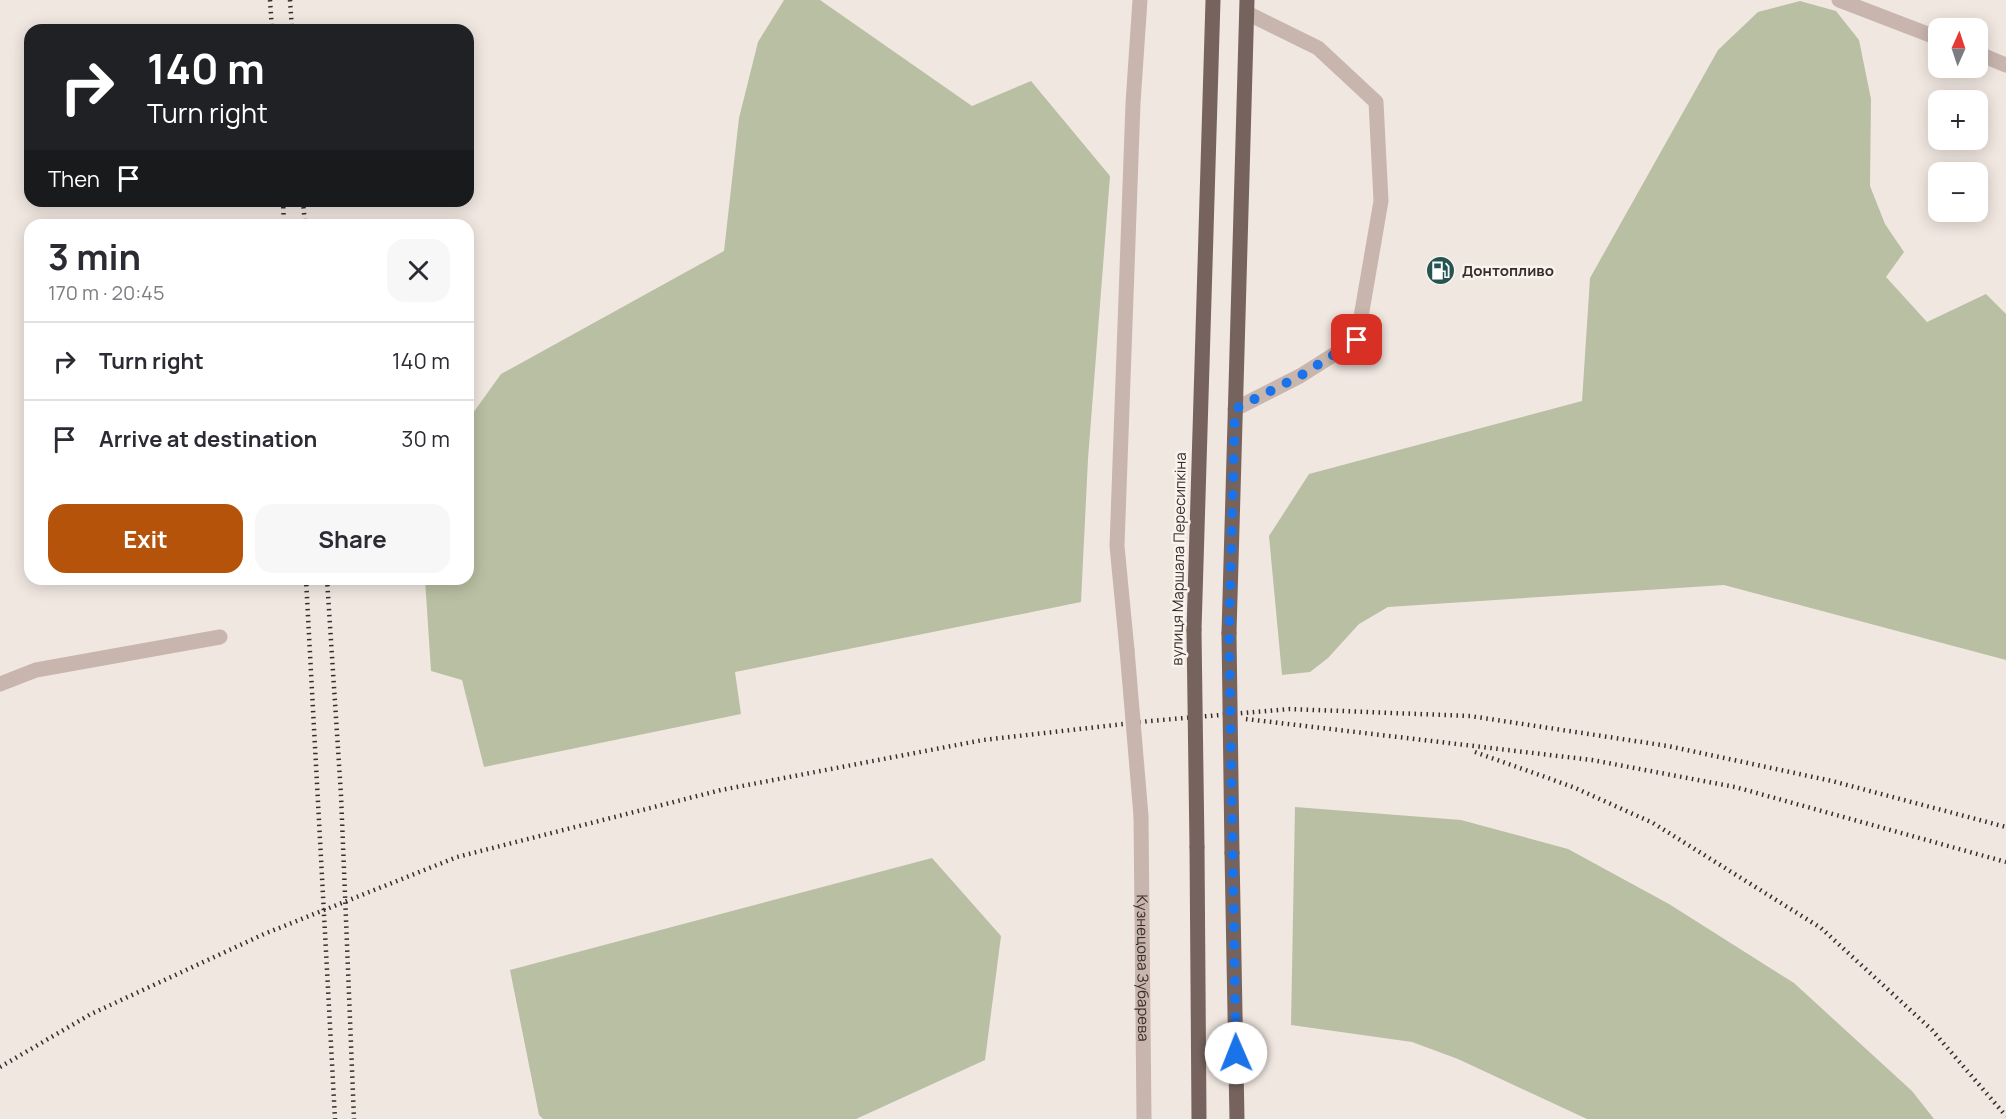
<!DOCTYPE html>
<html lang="en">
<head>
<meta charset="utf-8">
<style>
	body { margin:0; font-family:Manrope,sans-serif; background:#f7f7f7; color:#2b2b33; height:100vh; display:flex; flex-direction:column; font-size:22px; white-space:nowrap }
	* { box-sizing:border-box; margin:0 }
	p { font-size:20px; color:#7c7c81 }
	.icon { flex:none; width:33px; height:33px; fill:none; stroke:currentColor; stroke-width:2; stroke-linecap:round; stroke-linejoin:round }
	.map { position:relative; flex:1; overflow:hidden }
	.side { position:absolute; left:24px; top:219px; width:450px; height:366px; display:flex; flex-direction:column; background:#fff; border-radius:18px; box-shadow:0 3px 15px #0003 }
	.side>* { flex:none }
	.banner { position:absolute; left:24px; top:24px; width:450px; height:183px; border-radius:18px; box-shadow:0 3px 15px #0003; background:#202124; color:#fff; overflow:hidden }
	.needle { width:39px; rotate:3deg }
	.buttons { position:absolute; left:1928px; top:18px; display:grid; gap:12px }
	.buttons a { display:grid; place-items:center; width:60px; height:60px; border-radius:12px; background:#fff; box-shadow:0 3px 15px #0003; font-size:30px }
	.pin { position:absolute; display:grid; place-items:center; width:51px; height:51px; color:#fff; margin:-26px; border-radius:12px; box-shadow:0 3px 9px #0006 }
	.me { position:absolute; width:66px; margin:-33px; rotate:359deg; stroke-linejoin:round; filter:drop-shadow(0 0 4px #0008) }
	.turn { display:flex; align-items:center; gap:21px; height:126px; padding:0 24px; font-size:27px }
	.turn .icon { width:78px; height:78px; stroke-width:2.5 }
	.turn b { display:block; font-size:42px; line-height:51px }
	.then { display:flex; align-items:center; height:57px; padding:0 24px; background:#0003; gap:12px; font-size:22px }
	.round { display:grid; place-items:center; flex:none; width:63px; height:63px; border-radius:18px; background:#f7f7f7 }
	.headline { display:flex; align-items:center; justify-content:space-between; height:102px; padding:0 24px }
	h1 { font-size:36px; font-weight:700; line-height:45px }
	.action { display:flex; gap:12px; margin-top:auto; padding:12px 24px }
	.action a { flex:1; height:69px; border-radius:18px; background:#b45309; color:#fff; font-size:24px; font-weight:700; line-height:69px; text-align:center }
	.action a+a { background:#f7f7f7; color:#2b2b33 }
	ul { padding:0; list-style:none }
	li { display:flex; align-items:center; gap:18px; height:78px; padding:0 24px; border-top:2px solid #e1e1e2 }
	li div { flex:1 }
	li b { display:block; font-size:22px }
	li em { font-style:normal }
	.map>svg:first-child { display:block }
	.green { fill:#b9bfa2 }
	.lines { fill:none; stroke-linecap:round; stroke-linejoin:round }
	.minor { stroke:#c8b6ae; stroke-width:15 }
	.major { stroke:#77635e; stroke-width:15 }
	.rail { stroke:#372d2b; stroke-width:4.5; stroke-dasharray:1.5 4.5; stroke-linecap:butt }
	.minor-bridge { stroke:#c8b6ae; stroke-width:15 }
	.major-bridge { stroke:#77635e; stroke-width:15 }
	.route { stroke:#1a73e8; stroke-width:10; stroke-dasharray:0 18 }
	.labels { text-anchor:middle; stroke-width:5; stroke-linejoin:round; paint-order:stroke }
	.poi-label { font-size:15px; font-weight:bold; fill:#372d2b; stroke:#f9f2ed; text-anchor:start }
	.street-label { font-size:15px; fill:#372d2b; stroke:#f9f2ed }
</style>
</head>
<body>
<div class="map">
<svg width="2006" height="1119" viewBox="0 0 2006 1119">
	<rect width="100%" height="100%" fill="#f1e7e1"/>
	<g class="green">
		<polygon points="784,0 820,0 972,106 1031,81 1110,176 1088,459 1081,602 735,672 741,714 484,767 462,680 431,671 425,579 468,579 468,420 501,374 724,251 739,118 758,42"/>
		<polygon points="1800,1 1836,11 1859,40 1871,99 1870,186 1885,224 1904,252 1886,277 1927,322 1986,294 2006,314 2006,660 1724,585 1388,607 1359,624 1328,658 1310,672 1282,675 1269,536 1309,474 1582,401 1590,278 1718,50 1758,12"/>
		<polygon points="1295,807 1461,820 1568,849 1669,904 1794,983 1912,1091 1934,1119 1587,1119 1458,1059 1412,1042 1291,1025"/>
		<polygon points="932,858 1001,936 985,1060 856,1119 543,1119 539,1115 510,970"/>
	</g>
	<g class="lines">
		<g class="minor">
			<polyline points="1839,0 1938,38"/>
			<polyline points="1977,53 2006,65"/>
			<polyline points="1235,409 1300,376 1357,340 1381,201 1376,102 1318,48 1247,13"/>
			<polyline points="1127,650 1117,546 1133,103 1140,0"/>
			<polyline points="0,684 36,670 220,637"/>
			<path id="s1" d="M1141 816 1144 1119"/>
		</g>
		<g class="major">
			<polyline points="1194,630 1213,0"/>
			<polyline points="1229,633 1247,0"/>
			<polyline points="1197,847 1199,1119"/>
			<polyline points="1232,853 1237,1119"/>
		</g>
		<g class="rail">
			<polyline points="270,0 272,30"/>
			<polyline points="290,0 292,30"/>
			<polyline points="283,201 284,225"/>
			<polyline points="303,201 305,225"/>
			<polyline points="306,579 335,1119"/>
			<polyline points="327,579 341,795 354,1119"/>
			<polyline points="1246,719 1592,760 1735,787 2006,862"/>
			<polyline points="1475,752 1573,787 1653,823 1821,928 1932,1030 2006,1116"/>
			<polyline points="0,1067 91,1014 264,934 457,857 721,790 983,740 1150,721 1290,709 1470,716 1668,746 1832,781 2006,827"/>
		</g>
		<polyline class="minor-bridge" points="1127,650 1141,816"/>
		<g class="major-bridge">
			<polyline points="1194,630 1197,847"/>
			<polyline points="1229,633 1232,853"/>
		</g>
	</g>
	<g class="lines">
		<polyline class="route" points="1236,1053 1229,633 1235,409 1300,376 1357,340"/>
	</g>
	<defs>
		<symbol id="fuel-disc" viewBox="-11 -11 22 22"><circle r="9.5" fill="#255551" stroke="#f9f2ed"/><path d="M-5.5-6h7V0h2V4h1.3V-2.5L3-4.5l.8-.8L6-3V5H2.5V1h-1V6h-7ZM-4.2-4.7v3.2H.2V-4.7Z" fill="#fff"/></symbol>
	</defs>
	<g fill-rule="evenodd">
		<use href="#fuel-disc" x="1424" y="254" width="33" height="33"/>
	</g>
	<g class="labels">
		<g class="poi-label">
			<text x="1462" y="276">Донтопливо</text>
		</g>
		<g class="street-label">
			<text transform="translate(1179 559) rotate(-89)" y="5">вулиця Маршала Пересипкіна</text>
			<text dy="5" stroke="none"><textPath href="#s1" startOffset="152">Кузнецова Зубарева</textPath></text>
		</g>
	</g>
</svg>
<div class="buttons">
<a><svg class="needle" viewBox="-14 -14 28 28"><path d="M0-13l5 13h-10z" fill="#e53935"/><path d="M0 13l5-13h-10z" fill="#7c7c81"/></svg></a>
<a>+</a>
<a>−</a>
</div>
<div class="pin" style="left:1357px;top:340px;background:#d93025"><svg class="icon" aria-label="arrive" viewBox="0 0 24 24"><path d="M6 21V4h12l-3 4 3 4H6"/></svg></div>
<svg class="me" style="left:1236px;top:1053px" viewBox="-20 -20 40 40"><circle r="19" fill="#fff"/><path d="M0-13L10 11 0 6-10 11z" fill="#1a73e8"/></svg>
<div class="banner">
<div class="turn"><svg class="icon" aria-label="right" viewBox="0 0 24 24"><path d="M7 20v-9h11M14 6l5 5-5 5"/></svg><div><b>140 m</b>Turn right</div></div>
<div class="then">Then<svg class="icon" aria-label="arrive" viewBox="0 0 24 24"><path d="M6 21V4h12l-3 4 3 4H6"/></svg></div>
</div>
<section class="side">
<div class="headline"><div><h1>3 min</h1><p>170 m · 20:45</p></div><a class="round"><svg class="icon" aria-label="close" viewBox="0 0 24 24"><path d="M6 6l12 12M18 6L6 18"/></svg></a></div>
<ul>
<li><svg class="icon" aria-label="right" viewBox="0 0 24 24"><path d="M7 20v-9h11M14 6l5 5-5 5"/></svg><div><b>Turn right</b></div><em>140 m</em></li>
<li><svg class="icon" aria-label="arrive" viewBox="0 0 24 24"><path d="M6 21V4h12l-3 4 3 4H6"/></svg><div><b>Arrive at destination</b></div><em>30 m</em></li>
</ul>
<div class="action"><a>Exit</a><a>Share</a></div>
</section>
</div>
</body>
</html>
